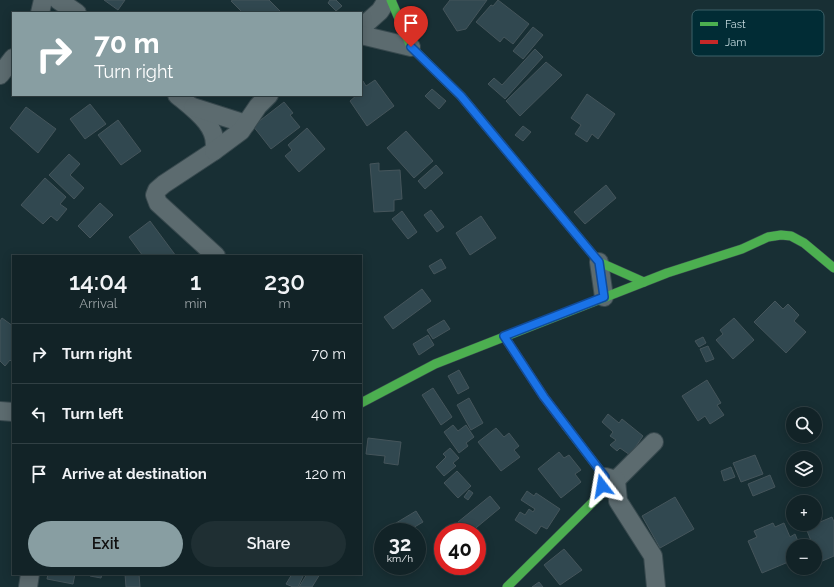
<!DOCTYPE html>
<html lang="en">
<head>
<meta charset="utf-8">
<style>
	body { margin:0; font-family:Raleway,sans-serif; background:#1f2f33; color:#f1f3f6; height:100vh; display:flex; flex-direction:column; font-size:15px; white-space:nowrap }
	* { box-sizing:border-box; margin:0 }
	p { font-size:13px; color:#9ca4a7 }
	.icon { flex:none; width:22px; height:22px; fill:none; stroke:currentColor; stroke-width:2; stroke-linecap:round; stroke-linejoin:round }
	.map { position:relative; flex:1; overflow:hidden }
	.sheet { position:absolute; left:12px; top:255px; width:350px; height:320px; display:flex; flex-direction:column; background:#122327; border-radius:0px; box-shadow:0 2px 10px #0003,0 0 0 1px #314044 }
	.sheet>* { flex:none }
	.guide { position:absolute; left:12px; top:12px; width:350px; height:84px; border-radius:0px; box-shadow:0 2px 10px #0003,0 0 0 1px #314044; background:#889ea2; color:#fff; overflow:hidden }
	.tools { position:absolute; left:786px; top:407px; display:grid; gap:8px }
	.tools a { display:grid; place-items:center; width:36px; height:36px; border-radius:50%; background:#122327; box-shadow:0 2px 10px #0003,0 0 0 1px #314044; font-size:20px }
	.speed { position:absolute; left:374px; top:523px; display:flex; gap:8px; font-size:20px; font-weight:700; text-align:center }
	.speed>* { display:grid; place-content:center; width:52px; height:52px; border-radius:50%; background:#122327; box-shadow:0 2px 10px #0003,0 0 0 1px #314044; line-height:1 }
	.speed small { font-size:10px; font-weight:400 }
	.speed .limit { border:6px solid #d22; background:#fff; color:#111 }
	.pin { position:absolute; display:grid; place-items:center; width:34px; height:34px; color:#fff; margin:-41px -17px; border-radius:50% 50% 50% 0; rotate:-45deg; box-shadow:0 0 4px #0007 }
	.pin .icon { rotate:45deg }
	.me { position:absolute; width:44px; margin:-22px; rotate:346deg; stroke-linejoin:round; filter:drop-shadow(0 0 3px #0008) }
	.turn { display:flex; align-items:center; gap:14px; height:84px; padding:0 16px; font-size:18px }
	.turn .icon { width:52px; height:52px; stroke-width:2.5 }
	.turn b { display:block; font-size:28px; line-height:34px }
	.eta { display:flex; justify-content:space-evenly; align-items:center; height:68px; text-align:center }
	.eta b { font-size:24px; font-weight:600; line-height:28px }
	.action { display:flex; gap:8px; margin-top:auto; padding:8px 16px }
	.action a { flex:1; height:46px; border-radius:24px; background:#889ea2; color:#111; font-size:16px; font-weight:600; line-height:46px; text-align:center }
	.action a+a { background:#1f2f33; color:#f1f3f6 }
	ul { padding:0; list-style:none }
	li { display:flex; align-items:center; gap:12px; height:60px; padding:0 16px; border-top:1px solid #314044 }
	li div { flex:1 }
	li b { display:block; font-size:15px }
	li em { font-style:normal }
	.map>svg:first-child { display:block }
	.building { fill:#314850; stroke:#45555b }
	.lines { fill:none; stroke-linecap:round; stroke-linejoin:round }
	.street-casing { stroke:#38494e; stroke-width:20 }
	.fast-casing { stroke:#38494e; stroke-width:10 }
	.jam-casing { stroke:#38494e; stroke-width:10 }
	.street { stroke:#5c6b6f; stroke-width:18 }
	.fast { stroke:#4caf50; stroke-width:9 }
	.jam { stroke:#c62828; stroke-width:9 }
	.route-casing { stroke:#114b97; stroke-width:10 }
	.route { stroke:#1a73e8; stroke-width:7 }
	.key { fill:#012c35; stroke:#3c6068; stroke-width:1 }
	.key-label { font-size:11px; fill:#c4d9de }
</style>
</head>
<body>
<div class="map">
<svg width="834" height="587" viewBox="0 0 834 587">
	<rect width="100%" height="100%" fill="#182f34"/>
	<g class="building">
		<polygon points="104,0 125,0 118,10"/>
		<polygon points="233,0 269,0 282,13 243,13 231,1"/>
		<polygon points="330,0 336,0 342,6 336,11 328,3"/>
		<polygon points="450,0 487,0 466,29 457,31 443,9"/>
		<polygon points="498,0 529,24 513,44 504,37 500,42 476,22 491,5 493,6"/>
		<polygon points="533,27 543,35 523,59 513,51"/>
		<polygon points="535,49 543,57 505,99 488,84 494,78 502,85"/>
		<polygon points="546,62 562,75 520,116 506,101"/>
		<polygon points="375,80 394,106 367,126 350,101 357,95 361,95 361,82 363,81 366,86"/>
		<polygon points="432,89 446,101 439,109 425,96"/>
		<polygon points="587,94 615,114 598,139 592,134 587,142 575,134 581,125 571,118"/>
		<polygon points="284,102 293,113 290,115 300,127 271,149 253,126"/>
		<polygon points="90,104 106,124 85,139 70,119"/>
		<polygon points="26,107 56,129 38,153 10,128"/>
		<polygon points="118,120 141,151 121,165 98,135"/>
		<polygon points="523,126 531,132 523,141 515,135"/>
		<polygon points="307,128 325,149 299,172 285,156 292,150 288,145"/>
		<polygon points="406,131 433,161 414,178 387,148"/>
		<polygon points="69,154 80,164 70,175 84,188 74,199 49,175"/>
		<polygon points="379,163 379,171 400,170 402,199 394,200 394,211 374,212 370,164"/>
		<polygon points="436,165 443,173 425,189 418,181"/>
		<polygon points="45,178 66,197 60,204 67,209 57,221 51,216 43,224 21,205"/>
		<polygon points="606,185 616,198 585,224 574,212"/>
		<polygon points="100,203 113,215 90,238 78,226"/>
		<polygon points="431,210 444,227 437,232 424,215"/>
		<polygon points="402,211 417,232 408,239 392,219"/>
		<polygon points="481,216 496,238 470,255 456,233"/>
		<polygon points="150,221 176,256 143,256 129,237"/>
		<polygon points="441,259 446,268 434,274 429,266"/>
		<polygon points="422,289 431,301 393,329 384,317"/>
		<polygon points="775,301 783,309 788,304 799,315 794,321 806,332 786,353 754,322"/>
		<polygon points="2,318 13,326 13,363 10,360 5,366 0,361 0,321"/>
		<polygon points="734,318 754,340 733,359 716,340 723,334 720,330"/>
		<polygon points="444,320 450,329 433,339 427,330"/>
		<polygon points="428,335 434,345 419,355 413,344"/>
		<polygon points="703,337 706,343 699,347 695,341"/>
		<polygon points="708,346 714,359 706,362 700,349"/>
		<polygon points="459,370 469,388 458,394 448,376"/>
		<polygon points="707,380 721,403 717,405 724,415 710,424 705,416 698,421 682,396"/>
		<polygon points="433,388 452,417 441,425 422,395"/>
		<polygon points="469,398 483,423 471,430 457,405"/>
		<polygon points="608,414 619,423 622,419 643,436 630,455 620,448 617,451 610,445 616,440 610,436 613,432 602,422"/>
		<polygon points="453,425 458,431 466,425 474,437 466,443 468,446 459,453 444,432"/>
		<polygon points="496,428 504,437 509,433 519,446 514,450 520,457 501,471 478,442"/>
		<polygon points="368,438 401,442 398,465 384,463 385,456 366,454"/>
		<polygon points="450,448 459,458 453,463 456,466 444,476 436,467 446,457 443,454"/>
		<polygon points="559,452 564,458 569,455 581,470 575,474 581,482 561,498 538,469"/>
		<polygon points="755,455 763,474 741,482 733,463"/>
		<polygon points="731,467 735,477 724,481 721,471"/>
		<polygon points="457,471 471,486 458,498 444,483"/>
		<polygon points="770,475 775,487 753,496 748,484"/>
		<polygon points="469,490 473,493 468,500 464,497"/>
		<polygon points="527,491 534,496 536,493 560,509 547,529 541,526 536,534 515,520 520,512 525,515 529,509 533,512 535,509 521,500"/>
		<polygon points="490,496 500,508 471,532 466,532 458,522"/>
		<polygon points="675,497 694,529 660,548 642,516"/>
		<polygon points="416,511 423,522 406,532 402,532 396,523"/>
		<polygon points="832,517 834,522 834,556 820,562 815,546 813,546 806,528"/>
		<polygon points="773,523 775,527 784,523 790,537 795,534 800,546 793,546 793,560 762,573 748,541 757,537 754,531"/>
		<polygon points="564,549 582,570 560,585 544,565"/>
		<polygon points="48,574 75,574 73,584 47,579"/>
		<polygon points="91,574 102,574 101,578 90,576"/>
		<polygon points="125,574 139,574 140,587 126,587"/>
		<polygon points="292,574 304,574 298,587 293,587 286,584"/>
		<polygon points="307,574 320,574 312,587 299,587"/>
		<polygon points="539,582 543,587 532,587"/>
	</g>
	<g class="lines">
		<defs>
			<g id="street">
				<polyline points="58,0 77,13"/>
				<polyline points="40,13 43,0"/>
				<polyline points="361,28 380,11 387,0"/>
				<polyline points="361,35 411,47"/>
				<polyline points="0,75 13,58"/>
				<path d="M177 95C194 109 220 127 214 151L164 184 157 190 155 195 158 203 216 256"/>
				<polyline points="193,107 246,124"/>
				<polyline points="214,151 241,131 258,106 269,95"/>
				<polyline points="599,262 604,297"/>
				<polyline points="0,411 13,412"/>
				<polyline points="605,477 616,480 654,442"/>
				<polyline points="616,480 618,501 653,556 656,587"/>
				<polyline points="28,587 30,574"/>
			</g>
			<g id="fast">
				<polyline points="391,0 411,47 461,96 599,262 644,282"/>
				<polyline points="361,403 435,364 667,273 742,249 768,237 781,235 791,236 804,243 834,268"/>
				<polyline points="507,587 600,495 605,477 566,426"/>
			</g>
			<polyline id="jam" points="504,336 544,397 566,426"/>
		</defs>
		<use href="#street" class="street-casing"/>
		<use href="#fast" class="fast-casing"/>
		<use href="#jam" class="jam-casing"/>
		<use href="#street" class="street"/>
		<use href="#fast" class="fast"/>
		<use href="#jam" class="jam"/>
	</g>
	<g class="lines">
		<defs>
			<polyline id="route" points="411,47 461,96 599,262 604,297 504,336 544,397 605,477 602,486"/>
		</defs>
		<use href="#route" class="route-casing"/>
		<use href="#route" class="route"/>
	</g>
	<rect x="692" y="10" width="132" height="46" rx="6" class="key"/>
	<rect x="700" y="22" width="18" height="4" fill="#4caf50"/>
	<rect x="700" y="40" width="18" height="4" fill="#c62828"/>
	<g class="key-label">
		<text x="725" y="28">Fast</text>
		<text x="725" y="46">Jam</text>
	</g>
</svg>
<div class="tools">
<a><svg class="icon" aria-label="search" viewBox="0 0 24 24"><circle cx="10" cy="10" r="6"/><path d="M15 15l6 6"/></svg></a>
<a><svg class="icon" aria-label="layers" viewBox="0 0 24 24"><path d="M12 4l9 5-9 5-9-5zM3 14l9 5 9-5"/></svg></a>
<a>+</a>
<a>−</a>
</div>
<div class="speed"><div>32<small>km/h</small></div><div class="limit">40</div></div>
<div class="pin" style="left:411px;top:47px;background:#d93025"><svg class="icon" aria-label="arrive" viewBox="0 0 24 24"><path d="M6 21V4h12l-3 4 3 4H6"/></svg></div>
<svg class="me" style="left:602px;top:486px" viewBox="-20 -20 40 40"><path d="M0-17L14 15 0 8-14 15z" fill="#1a73e8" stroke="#fff" stroke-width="4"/></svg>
<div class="guide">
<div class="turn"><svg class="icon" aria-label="right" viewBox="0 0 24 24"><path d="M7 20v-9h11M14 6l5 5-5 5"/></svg><div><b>70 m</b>Turn right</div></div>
</div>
<section class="sheet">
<div class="eta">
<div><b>14:04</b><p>Arrival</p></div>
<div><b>1</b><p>min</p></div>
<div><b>230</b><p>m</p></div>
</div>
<ul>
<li><svg class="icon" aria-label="right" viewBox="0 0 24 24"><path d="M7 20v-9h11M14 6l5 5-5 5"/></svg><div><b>Turn right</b></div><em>70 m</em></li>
<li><svg class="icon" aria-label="left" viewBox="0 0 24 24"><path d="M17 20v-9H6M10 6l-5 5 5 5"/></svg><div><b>Turn left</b></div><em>40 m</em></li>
<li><svg class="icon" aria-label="arrive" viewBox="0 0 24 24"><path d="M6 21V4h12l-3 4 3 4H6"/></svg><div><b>Arrive at destination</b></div><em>120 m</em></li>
</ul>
<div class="action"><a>Exit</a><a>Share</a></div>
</section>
</div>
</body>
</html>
